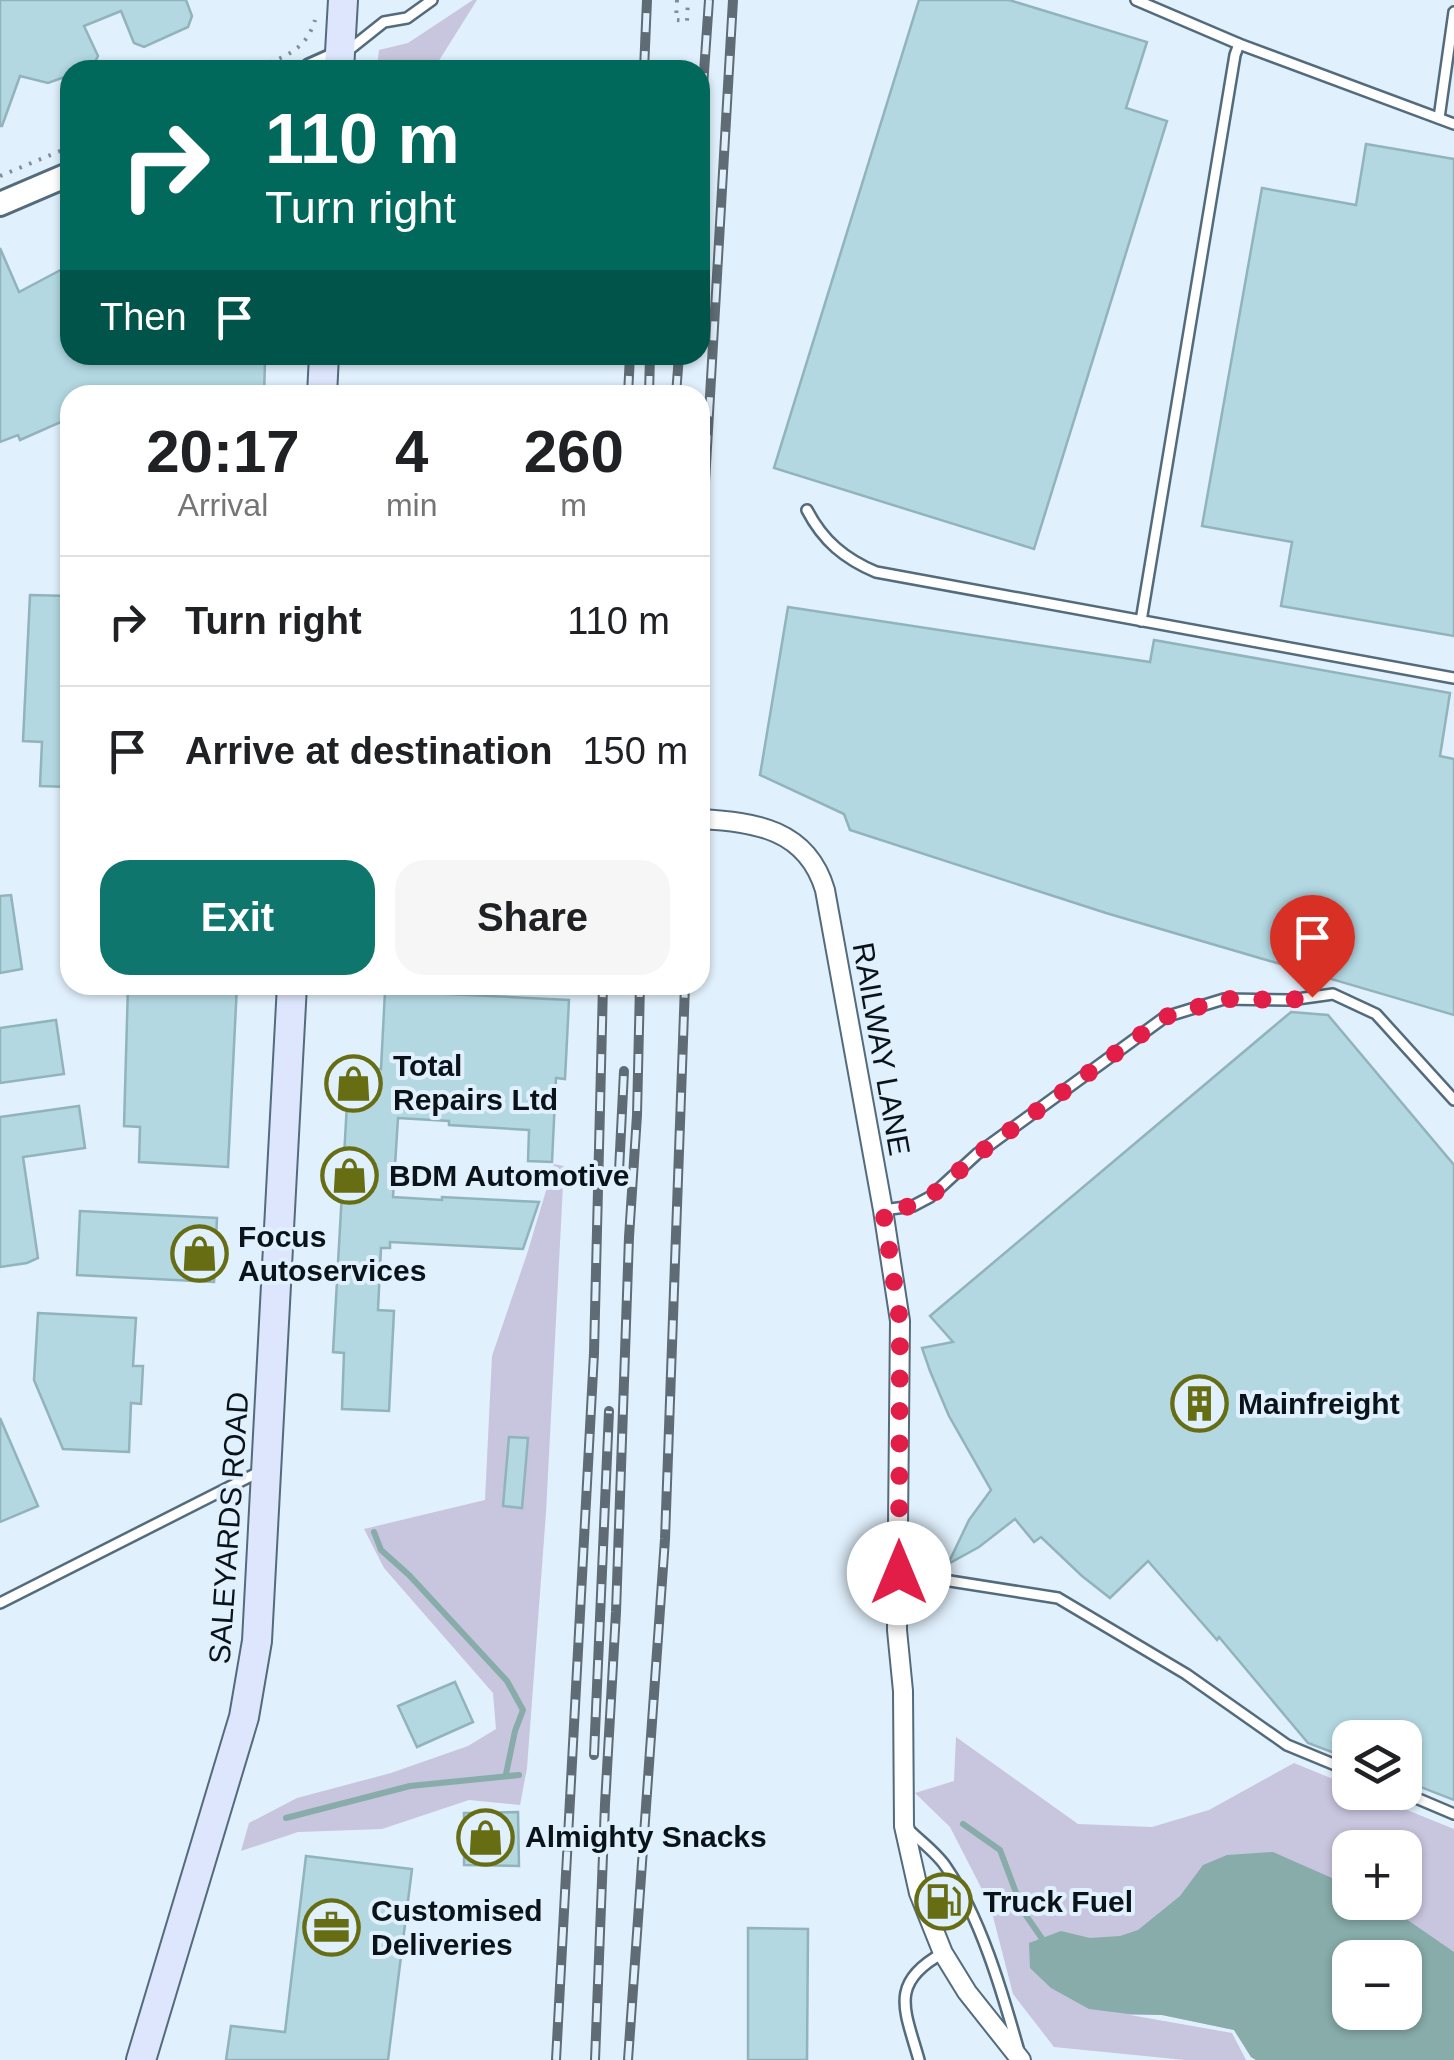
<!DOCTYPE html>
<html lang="en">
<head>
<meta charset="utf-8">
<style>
	body { margin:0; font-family:Arial,sans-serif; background:#f6f6f6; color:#202124; height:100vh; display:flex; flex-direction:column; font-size:38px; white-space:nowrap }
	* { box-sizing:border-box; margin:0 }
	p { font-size:32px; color:#757577 }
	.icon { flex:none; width:55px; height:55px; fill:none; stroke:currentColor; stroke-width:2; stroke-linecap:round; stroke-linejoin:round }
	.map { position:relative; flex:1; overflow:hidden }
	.details { position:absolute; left:60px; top:385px; width:650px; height:610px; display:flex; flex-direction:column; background:#fff; border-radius:30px; box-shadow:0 2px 8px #0004 }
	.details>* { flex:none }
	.banner { position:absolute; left:60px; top:60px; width:650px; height:305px; border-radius:30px; box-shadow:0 2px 8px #0004; background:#00695c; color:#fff; overflow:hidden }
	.controls { position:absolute; left:1332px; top:1720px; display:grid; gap:20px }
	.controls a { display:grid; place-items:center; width:90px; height:90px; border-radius:20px; background:#fff; box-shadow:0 2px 8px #0004; font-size:50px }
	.pin { position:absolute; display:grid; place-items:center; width:85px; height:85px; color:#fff; margin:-102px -42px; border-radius:50% 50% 50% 0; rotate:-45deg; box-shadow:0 0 10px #0007 }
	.pin .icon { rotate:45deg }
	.me { position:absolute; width:110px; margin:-55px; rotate:0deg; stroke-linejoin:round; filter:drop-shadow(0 0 8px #0008) }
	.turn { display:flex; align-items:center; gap:35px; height:210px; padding:0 40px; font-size:45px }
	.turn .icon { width:130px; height:130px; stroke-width:2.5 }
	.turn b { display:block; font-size:70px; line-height:85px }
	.then { display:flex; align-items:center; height:95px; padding:0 40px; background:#0003; gap:20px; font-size:38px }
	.eta { display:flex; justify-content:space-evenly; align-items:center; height:170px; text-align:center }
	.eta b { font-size:60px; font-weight:800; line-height:70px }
	.action { display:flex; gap:20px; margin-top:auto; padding:20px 40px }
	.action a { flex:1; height:115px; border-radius:30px; background:#0f766e; color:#fff; font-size:40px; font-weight:800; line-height:115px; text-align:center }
	.action a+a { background:#f6f6f6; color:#202124 }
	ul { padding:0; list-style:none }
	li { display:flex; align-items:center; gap:30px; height:130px; padding:0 40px; border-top:2px solid #e0e0e0 }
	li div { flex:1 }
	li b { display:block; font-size:38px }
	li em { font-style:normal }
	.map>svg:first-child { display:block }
	.green { fill:#c8c5de; fill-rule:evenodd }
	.water { fill:#87aca9; fill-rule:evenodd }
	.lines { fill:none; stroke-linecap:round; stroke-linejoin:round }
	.stream { stroke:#87aca9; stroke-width:6 }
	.building { fill:#b3d8e2; stroke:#91b3bc; stroke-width:2.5 }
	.service-casing { stroke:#536b7c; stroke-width:14 }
	.minor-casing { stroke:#536b7c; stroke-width:22 }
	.tertiary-casing { stroke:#536b7c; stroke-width:28 }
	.secondary-casing { stroke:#536b7c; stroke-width:32 }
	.path { stroke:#808d97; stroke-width:4; stroke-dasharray:2.5 8; stroke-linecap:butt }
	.service { stroke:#fff; stroke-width:9 }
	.minor { stroke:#fff; stroke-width:18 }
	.tertiary { stroke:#fff; stroke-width:22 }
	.secondary { stroke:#dde6fc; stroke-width:28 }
	.rail-casing { stroke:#606c75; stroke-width:10 }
	.rail { stroke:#e0f0fc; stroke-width:6; stroke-dasharray:19; stroke-linecap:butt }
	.route { stroke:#e11d48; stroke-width:18; stroke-dasharray:0 32.4 }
	.labels { text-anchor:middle; stroke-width:8; stroke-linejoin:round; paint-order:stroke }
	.street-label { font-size:30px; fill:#0a131a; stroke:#e0f0fc }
	.poi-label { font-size:30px; font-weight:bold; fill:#0a131a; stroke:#e0f0fc; text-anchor:start }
</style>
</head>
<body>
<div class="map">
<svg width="1454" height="2060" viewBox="0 0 1454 2060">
	<rect width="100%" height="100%" fill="#e0f0fc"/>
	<g class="green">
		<polygon points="473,0 477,0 433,70 377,70 379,50 408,43"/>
		<polygon points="554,1164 564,1166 546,1512 527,1768 520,1805 469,1800 382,1829 298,1832 241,1851 249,1823 297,1798 391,1773 468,1746 496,1729 493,1693 384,1568 364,1529 485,1500 492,1356 527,1254"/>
		<path d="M956 1737 1078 1824 1152 1827 1209 1810 1294 1763 1350 1786V1792L1365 1793 1454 1829V2060H1256L1251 2057 1234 2030 1162 2015H1130L1232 2033 1246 2060H1185L1054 2047 1013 1994 990 1905 950 1827 915 1793 954 1781ZM1350 1848H1405V1902H1350ZM1350 1958H1405V2012H1350Z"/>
	</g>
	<path class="water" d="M1273 1852 1350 1886V1902L1383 1903 1454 1952V2060H1256L1251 2057 1234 2030 1162 2015 1129 2014 1089 2009 1051 1988 1030 1968 1029 1943 1061 1931 1090 1938 1120 1936 1138 1930 1180 1896 1203 1865 1227 1855ZM1350 1958H1405V2012H1350Z"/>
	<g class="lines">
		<g class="stream">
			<polyline points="374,1532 381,1550 409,1575 507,1681 523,1710 515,1731 506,1774"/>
			<polyline points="286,1818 410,1786 519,1775"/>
			<polyline points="963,1824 1000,1850 1023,1911 1045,1943"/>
		</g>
	</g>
	<g class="building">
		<polygon points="0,0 186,0 192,16 188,27 144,47 134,43 121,11 84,26 98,56 93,66 82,70 70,70 70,75 48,83 20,76 2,126 0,126"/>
		<polygon points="919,0 1009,0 1147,42 1126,108 1167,121 1034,549 774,468"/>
		<polygon points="1366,144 1454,159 1454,636 1281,606 1292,542 1202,526 1262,188 1356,205"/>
		<polygon points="0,248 19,292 70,265 70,355 196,355 196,359 265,362 264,395 70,395 70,418 20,440 18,435 0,442"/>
		<polygon points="30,595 70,596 70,787 40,786 42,742 23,741"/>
		<polygon points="788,607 1150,662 1154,640 1450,693 1440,756 1454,759 1454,1015 1106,913 850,830 844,814 760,775"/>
		<polygon points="11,895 22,969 0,973 0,896"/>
		<polygon points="128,985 237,985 228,1167 139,1162 140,1127 124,1126"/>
		<polygon points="385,991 569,1000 565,1079 556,1078 552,1162 528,1161 529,1130 449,1125 449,1121 398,1118 393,1197 442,1200 442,1197 539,1202 523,1249 390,1242 390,1248 381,1248 378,1310 394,1311 389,1411 342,1409 344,1353 333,1352 349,1068 381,1069"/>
		<polygon points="1291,1012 1328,1015 1454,1165 1454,1800 1405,1781 1405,1738 1350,1738 1350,1759 1308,1743 1219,1637 1217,1640 1148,1561 1110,1598 1082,1576 1041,1537 1034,1542 1015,1519 979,1547 948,1564 969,1520 991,1490 949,1416 930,1371 922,1348 953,1342 930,1316"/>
		<polygon points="56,1020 64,1074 0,1083 0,1028"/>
		<polygon points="79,1106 85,1148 23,1157 38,1258 27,1263 0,1267 0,1117"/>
		<polygon points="80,1211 217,1218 214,1282 77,1275"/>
		<polygon points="38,1313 136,1318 133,1366 143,1366 142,1386 141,1404 131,1403 129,1452 63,1449 34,1380"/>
		<polygon points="0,1418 38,1506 0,1522"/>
		<polygon points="509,1437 528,1438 522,1508 503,1506"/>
		<polygon points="455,1682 473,1722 417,1747 398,1706"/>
		<polygon points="518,1812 519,1866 464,1865 464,1813"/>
		<polygon points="306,1856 412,1869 388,2060 226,2060 231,2026 285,2032"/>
		<polygon points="748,1928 808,1929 807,2060 748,2060"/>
	</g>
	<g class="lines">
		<defs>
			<g id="service">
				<polyline points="1136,0 1239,44 1454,124"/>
				<polyline points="345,53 384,22 407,18 432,0"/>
				<polyline points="1439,118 1454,12"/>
				<path d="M807 510C823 541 845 559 876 572L1454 678"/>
				<polyline points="1141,621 1235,55 1239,44"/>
				<polyline points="883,1210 913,1206 930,1197 977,1154 1165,1017 1224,999 1290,1000 1333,994 1376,1014 1454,1100"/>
				<polyline points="899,1573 1058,1598 1186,1674 1287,1745 1350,1771"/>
				<polyline points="0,1603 259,1472"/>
				<polyline points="1402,1792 1454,1814"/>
				<path d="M908 1829C920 1841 937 1853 946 1867 980 1916 1002 1991 1018 2048"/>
				<path d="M919 2060C905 2010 888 1983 943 1953"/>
			</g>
			<path id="minor" d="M700 819C755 822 807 829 825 890L883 1210 900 1321 897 1630 903 1691 904 1826 919 1893 943 1953 967 1992 1021 2060"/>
			<g id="tertiary">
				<polyline points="312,70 339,58"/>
				<polyline points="0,204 70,174"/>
			</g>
			<g id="secondary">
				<polyline points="339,70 343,0"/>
				<polyline points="322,395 324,355"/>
				<polyline points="141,2060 244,1717 257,1641 292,985"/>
			</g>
		</defs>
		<use href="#service" class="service-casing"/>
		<use href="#minor" class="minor-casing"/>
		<use href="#tertiary" class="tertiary-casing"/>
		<use href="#secondary" class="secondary-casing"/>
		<g class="path">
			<polyline points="677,0 676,20 687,21 688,0"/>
			<path d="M250 70C279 58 305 54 315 20"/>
			<polyline points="0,176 70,147"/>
		</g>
		<use href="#service" class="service"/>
		<use href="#minor" class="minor"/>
		<use href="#tertiary" class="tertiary"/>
		<use href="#secondary" class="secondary"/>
		<defs>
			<g id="rail">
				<polyline points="644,70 647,0"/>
				<polyline points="700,130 709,0"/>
				<polyline points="628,395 630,355"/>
				<polyline points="649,395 650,355"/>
				<polyline points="676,395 679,355"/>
				<polyline points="700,568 733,0"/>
				<polyline points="619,1171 624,1071"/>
				<polyline points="594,1755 609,1411"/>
				<polyline points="556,2060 594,1353 603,985"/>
				<polyline points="595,2060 605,1804 616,1612 629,1237 637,1115 640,985"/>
				<polyline points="628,2060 665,1539 685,985"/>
			</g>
		</defs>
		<use href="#rail" class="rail-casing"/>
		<use href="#rail" class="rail"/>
	</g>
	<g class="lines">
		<polyline class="route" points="899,1573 900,1321 883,1210 912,1206 930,1197 978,1154 1165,1017 1224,999 1290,1000 1312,997"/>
	</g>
	<defs>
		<symbol id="shop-ring" viewBox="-11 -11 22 22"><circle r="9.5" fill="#e0f0fc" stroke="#666d13" stroke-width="1.5"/><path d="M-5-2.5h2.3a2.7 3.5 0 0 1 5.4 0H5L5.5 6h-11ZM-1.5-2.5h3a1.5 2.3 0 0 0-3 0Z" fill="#666d13"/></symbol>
		<symbol id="building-ring" viewBox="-11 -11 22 22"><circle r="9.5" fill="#e0f0fc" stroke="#666d13" stroke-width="1.5"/><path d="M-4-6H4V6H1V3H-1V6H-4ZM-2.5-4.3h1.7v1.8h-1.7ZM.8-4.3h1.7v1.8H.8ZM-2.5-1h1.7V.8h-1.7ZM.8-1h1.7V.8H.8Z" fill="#666d13"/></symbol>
		<symbol id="fuel-ring" viewBox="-11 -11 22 22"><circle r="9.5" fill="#e0f0fc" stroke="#666d13" stroke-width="1.5"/><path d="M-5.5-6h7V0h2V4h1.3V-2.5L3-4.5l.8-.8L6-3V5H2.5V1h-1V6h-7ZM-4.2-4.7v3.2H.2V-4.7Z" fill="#666d13"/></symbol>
		<symbol id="office-ring" viewBox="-11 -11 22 22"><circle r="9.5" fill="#e0f0fc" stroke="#666d13" stroke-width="1.5"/><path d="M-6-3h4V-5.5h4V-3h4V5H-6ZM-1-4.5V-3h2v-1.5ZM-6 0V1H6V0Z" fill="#666d13"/></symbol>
	</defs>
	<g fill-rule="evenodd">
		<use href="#shop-ring" x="322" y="1052" width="63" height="63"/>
		<use href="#shop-ring" x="318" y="1144" width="63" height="63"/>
		<use href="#shop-ring" x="168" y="1222" width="63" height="63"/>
		<use href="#building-ring" x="1168" y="1372" width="63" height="63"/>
		<use href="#shop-ring" x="454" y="1806" width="63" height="63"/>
		<use href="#fuel-ring" x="912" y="1870" width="63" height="63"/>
		<use href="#office-ring" x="300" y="1896" width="63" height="63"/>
	</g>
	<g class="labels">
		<g class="street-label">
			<text transform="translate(881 1049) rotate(80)" y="10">RAILWAY LANE</text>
			<text transform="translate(229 1528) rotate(-86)" y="10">SALEYARDS ROAD</text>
		</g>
		<g class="poi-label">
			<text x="393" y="1076">Total<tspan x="393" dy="34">Repairs Ltd</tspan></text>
			<text x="389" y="1186">BDM Automotive</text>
			<text x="238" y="1247">Focus<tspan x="238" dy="34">Autoservices</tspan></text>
			<text x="1238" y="1414">Mainfreight</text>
			<text x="525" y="1847">Almighty Snacks</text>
			<text x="983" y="1912">Truck Fuel</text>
			<text x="371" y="1921">Customised<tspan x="371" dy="34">Deliveries</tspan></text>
		</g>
	</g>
</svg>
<div class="controls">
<a><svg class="icon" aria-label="layers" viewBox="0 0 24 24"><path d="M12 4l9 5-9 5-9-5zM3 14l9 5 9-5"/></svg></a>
<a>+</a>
<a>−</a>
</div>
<div class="pin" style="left:1312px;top:997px;background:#d93025"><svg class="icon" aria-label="arrive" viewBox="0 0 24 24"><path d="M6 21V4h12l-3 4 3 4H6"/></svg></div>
<svg class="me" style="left:899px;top:1573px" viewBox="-20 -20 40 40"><circle r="19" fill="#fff"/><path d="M0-13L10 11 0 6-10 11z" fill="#e11d48"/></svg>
<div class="banner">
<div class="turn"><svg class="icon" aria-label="right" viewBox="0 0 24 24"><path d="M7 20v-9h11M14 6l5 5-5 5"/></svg><div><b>110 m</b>Turn right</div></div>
<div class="then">Then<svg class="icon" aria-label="arrive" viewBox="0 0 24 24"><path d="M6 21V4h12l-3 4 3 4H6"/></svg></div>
</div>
<section class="details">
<div class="eta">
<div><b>20:17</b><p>Arrival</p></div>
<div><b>4</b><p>min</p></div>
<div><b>260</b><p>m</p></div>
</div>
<ul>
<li><svg class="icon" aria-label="right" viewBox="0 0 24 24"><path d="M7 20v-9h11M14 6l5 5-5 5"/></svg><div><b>Turn right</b></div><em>110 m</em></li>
<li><svg class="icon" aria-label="arrive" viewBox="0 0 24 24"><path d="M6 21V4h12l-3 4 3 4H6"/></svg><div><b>Arrive at destination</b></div><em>150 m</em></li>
</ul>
<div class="action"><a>Exit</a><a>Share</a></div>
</section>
</div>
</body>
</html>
